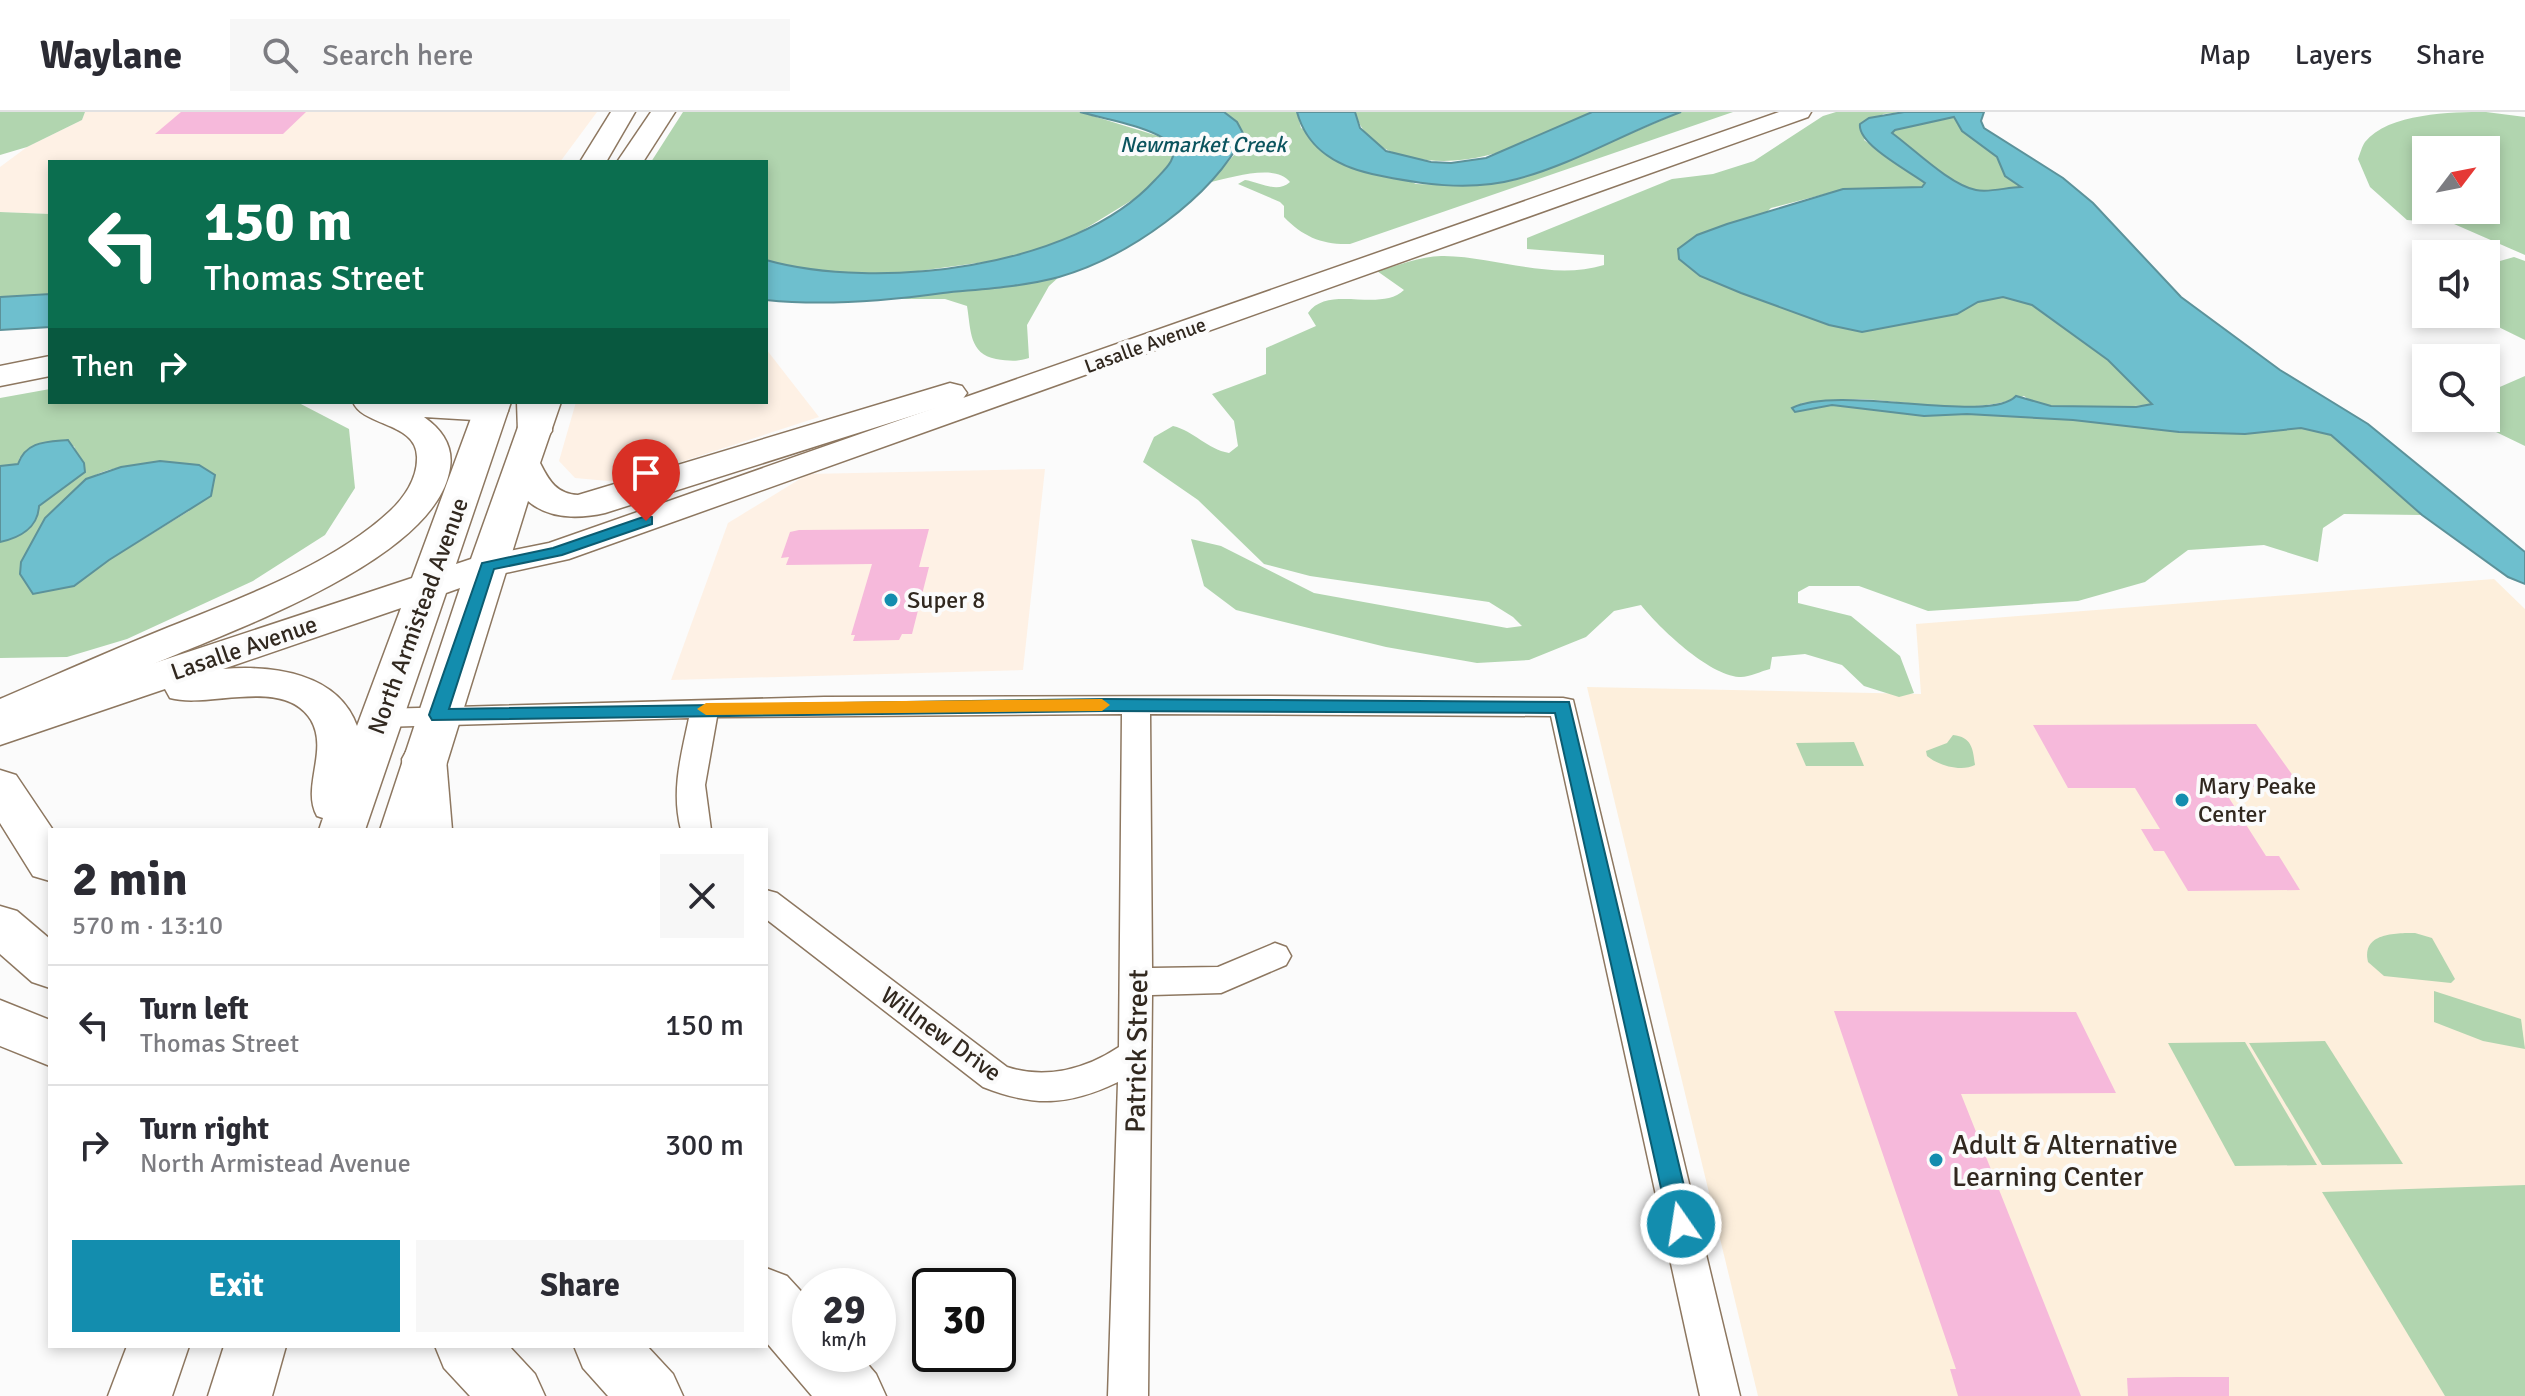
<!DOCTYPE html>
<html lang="en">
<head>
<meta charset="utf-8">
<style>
	body { margin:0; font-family:Signika,sans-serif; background:#f7f7f7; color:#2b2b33; height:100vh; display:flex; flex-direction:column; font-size:30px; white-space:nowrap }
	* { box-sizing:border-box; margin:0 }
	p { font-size:26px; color:#7c7c81 }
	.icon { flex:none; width:44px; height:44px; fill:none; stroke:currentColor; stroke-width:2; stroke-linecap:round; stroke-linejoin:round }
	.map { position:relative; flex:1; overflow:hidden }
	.side { position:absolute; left:48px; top:716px; width:720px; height:520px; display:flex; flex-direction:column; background:#fff; border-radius:0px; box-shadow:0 4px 12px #0003 }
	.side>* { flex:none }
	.banner { position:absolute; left:48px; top:48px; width:720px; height:244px; border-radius:0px; box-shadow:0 4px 12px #0003; background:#0b6e4f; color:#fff; overflow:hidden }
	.needle { width:52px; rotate:58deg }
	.tools { position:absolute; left:2412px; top:24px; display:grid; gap:16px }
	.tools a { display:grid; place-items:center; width:88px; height:88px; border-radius:0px; background:#fff; box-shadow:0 4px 12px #0003; font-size:40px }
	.speed { position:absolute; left:792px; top:1156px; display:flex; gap:16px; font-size:40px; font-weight:700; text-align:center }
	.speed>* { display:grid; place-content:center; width:104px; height:104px; border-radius:50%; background:#fff; box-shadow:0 4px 12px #0003; line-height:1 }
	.speed small { font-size:20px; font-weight:400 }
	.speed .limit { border:4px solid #111; border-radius:12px; background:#fff; color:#111 }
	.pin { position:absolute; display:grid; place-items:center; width:68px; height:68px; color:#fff; margin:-82px -34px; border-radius:50% 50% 50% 0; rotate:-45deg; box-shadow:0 0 8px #0007 }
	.pin .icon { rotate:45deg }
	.me { position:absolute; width:88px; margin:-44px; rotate:347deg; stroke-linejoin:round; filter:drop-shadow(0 0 6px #0008) }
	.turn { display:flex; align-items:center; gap:28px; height:168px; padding:0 24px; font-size:36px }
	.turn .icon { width:104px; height:104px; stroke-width:2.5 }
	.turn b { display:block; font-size:56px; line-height:68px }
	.then { display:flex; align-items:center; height:76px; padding:0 24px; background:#0003; gap:16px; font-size:30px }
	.round { display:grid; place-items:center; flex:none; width:84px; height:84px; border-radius:0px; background:#f7f7f7 }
	.head { display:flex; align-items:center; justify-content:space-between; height:136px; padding:0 24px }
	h1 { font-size:48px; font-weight:700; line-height:60px }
	.cta { display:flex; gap:16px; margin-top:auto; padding:16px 24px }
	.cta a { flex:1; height:92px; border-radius:0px; background:#138dae; color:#fff; font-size:32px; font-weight:700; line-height:92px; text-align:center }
	.cta a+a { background:#f7f7f7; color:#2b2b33 }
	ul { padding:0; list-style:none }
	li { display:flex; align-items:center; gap:24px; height:120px; padding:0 24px; border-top:2px solid #e1e1e2 }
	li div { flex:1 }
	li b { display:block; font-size:30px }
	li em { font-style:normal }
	header { display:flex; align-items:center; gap:48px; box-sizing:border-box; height:112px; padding:0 40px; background:#fff; border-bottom:2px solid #e1e1e2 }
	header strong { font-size:38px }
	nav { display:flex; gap:44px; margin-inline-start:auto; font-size:28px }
	.search { width:560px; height:72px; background:#f7f7f7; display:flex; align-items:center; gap:20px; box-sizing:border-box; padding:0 28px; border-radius:0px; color:#7c7c81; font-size:30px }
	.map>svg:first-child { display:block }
	.built { fill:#fef1e5 }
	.education { fill:#fdefdc }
	.green { fill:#b1d5af; fill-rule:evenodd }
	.water { fill:#6ebfce; stroke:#5c929a; stroke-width:2; fill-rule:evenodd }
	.building { fill:#f6b9db }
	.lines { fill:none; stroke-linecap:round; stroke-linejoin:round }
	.street-casing { stroke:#8d7760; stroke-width:3 }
	.secondary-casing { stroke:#8d7760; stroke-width:3 }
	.primary-casing { stroke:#8d7760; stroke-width:3 }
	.highway-casing { stroke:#8d7760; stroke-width:3 }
	.street { fill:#fff; fill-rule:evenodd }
	.secondary { fill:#fff; fill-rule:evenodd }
	.primary { fill:#fff; fill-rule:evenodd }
	.highway { fill:#fff; fill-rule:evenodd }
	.route { fill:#138dae; stroke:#0c5c71; stroke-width:2 }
	.slow { fill:#f59e0b }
	.poi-dot { fill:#138dae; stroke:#fbfbfb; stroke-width:3 }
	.labels { text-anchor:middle; stroke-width:8; stroke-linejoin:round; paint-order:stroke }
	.far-street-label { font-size:20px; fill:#31281f; stroke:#fbfbfb }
	.far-water-label { font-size:22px; font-style:italic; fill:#0b545e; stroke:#fbfbfb }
	.poi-label { font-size:24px; fill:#31281f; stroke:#fbfbfb; text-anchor:start }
	.street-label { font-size:24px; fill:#31281f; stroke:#fbfbfb }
	.near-street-label { font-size:28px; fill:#31281f; stroke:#fbfbfb }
	.near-poi-label { font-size:28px; fill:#31281f; stroke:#fbfbfb; text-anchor:start }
</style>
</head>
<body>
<header>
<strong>Waylane</strong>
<div class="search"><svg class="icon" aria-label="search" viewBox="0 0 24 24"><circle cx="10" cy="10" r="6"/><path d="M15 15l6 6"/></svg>Search here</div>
<nav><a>Map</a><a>Layers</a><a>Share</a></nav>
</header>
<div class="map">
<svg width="2525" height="1284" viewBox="0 0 2525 1284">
	<rect width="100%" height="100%" fill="#fbfbfb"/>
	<g class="built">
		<polygon points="85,0 597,0 560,50 50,50 50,102 0,100 0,55 27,35 82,8"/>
		<polygon points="766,237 819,305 619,370 575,366 559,349 576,290 766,290"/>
		<polygon points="1045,357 1023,558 671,568 728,411 808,362"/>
	</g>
	<polygon class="education" points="2494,467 2525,497 2525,1284 1758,1284 1587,575 1921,582 1916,512"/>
	<g class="green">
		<polygon points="0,0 85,0 82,8 27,35 0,43"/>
		<polygon points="683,0 1080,0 1158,24 1171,33 1173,42 1170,51 1142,82 1070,126 1036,139 1007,147 911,160 855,162 802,158 766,148 766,50 651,50"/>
		<path d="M1224 0H1297L1301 16 1416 72 1473 74 1515 68 1548 57 1681 0H1733L1350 132C1323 133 1303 125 1284 105V94L1280 90 1238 72 1245 68C1260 70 1277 82 1290 70 1275 51 1232 66 1211 70L1234 43 1237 10Z"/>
		<path d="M1355 0H1592C1533 29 1475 60 1409 45 1382 39 1363 27 1355 0Z"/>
		<path d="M1836 0H1904L1883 2 1864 28 1926 71 1922 75 1844 77 1771 96 1700 164 1829 213 1862 220 1957 202 1978 190 2003 185 2032 193 2108 248 2152 292C2132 296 2053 298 2035 291 2031 290 2028 287 2024 284 1977 302 1925 292 1876 288 1852 286 1826 289 1802 291L1795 299 1832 293 1924 304 1967 302 2073 308 2179 320 2245 322 2301 316 2331 323 2422 403 2344 402 2323 416 2318 450 2264 433 2188 438 2145 470 2078 489 1928 499 1859 474H1809L1798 480V491L1851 504 1900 544 1914 581 1899 585 1864 574 1842 553 1805 542 1772 545 1770 557C1761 559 1748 566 1739 565 1709 563 1659 516 1641 493L1614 499 1586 525 1529 548 1477 551 1386 535 1236 498 1204 474 1191 427 1221 434 1314 481 1507 516 1522 514 1513 505 1489 490 1310 464 1264 452 1198 388 1143 350 1154 325 1173 314C1194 319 1207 337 1229 341L1238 334 1234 309 1212 282 1266 262V236L1316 214 1308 201C1328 172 1380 201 1404 178L1377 159C1397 154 1423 143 1444 144 1498 145 1551 169 1604 153V143L1527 137V126L1672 67 1713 62 1754 49 1823 4Z"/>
		<path d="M2486 0 2525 5V143L2454 112 2407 108 2370 75 2358 47C2360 42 2362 34 2365 30 2388 1 2452 0 2486 0ZM2426 38H2486V98H2426Z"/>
		<path d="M1955 5 1962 19 1997 45 2005 64 2021 75C2007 75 1990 81 1977 78 1950 73 1915 37 1892 21L1895 18Z"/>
		<polygon points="0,100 50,102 50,182 0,185"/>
		<polygon points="2514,145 2525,149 2525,228 2472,202 2486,202 2486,153"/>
		<path d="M1060 164 1049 174 1027 213 1029 246C1017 250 1009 249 996 247 969 242 971 218 967 194L945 187H899Z"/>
		<polygon points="2525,264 2525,334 2467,306 2486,306 2486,281"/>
		<path d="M50 277V290H297L349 317 355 376 325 423 253 469 127 527 67 545 0 546V430L39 400 38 395 70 369 79 348 74 334 20 345 18 352 0 354V286ZM160 349 189 399 109 448 74 474 57 476 31 432C46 415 70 378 88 367 109 354 137 353 160 349Z"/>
		<path d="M1953 623C1972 625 1973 637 1975 653 1962 660 1939 654 1927 644L1926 639 1947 631Z"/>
		<polygon points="1854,630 1864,654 1806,654 1796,631"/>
		<path d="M2415 821 2432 826 2455 867 2451 871 2384 864 2368 850C2361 821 2395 821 2415 821Z"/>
		<polygon points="2434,879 2521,907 2525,937 2483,929 2434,910"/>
		<polygon points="2325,929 2403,1052 2322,1053 2249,931"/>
		<polygon points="2245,930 2317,1053 2235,1054 2168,931"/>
		<polygon points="2525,1073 2525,1284 2445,1284 2322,1080"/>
	</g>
	<g class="water">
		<path d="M1080 0H1224L1237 10 1244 23C1211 87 1128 145 1059 165 1022 175 981 177 943 181 886 189 824 194 766 188V148C876 179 1074 157 1155 68 1162 60 1180 46 1171 33 1159 16 1100 6 1080 0Z"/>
		<path d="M1297 0H1355L1360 16 1386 39 1431 50 1451 51 1486 46 1592 0H1681C1626 20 1574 52 1517 67 1469 80 1419 72 1372 62 1336 54 1307 37 1297 0Z"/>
		<path d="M1904 0H1984L1981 9 1984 16 2063 66 2093 91 2181 185 2280 258 2368 312 2525 440V472L2508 465 2422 403 2331 323 2301 316 2245 322 2179 320 2073 308 1967 302 1924 304 1832 293 1795 300 1792 296C1840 272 1989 313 2016 284L2051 294 2136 295 2152 292 2108 248 2032 193 2003 185 1978 190 1957 202 1862 220 1829 213 1741 181 1700 164 1679 147 1678 137 1697 123 1727 112 1843 77 1922 75 1925 71C1909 59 1857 32 1860 12L1869 6ZM1954 5 1962 19 1997 45 2005 64 2021 75C2007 75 1990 81 1976 78 1950 73 1914 37 1892 21L1895 18Z"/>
		<polygon points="50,182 50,215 0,218 0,185"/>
		<path d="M68 328 84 351 85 360 39 394C38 416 19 426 0 430V354L18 352C26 329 46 330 68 328Z"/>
		<polygon points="160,349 199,353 215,363 211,384 109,448 74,474 33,482 20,462 21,450 45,406 86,367 121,355"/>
	</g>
	<g class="building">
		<polygon points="181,0 306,0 283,22 155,22"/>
		<polygon points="929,417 919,455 929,455 912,522 902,522 899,528 853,529 855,523 851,523 872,452 786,453 789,445 781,446 790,420 799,418"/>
		<polygon points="2256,612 2301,675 2222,675 2266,744 2279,744 2300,778 2188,779 2164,739 2154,739 2141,717 2160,717 2135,676 2068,676 2033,613"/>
		<polygon points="1834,899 2076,900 2116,981 1961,982 2081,1284 1958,1284 1950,1257 1956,1257"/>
		<polygon points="2177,1265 2229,1265 2229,1284 2128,1284 2127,1266"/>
	</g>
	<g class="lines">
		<defs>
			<path id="street" d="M1268 584 1563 586 1573 588 1740 1284H1700L1551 604 1150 602 1152 856 1218 855 1275 831 1286 835 1291 844 1286 853 1221 881 1152 883 1148 1284H1108L1118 970C1068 994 1034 995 983 975L766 807V778L777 781 1007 955C1046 968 1086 957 1119 935L1122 602 717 605 705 673 711 718H681C671 679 681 644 689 606L381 615 371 613 367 606 371 599 381 597 824 585Z"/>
			<polygon id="secondary" points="1779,0 1811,0 1808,5 569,447 487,465 475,462 470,454 475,446 549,431"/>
			<g id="primary">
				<polygon points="611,0 635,0 606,50 580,50"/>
				<polygon points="651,0 675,0 643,50 617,50"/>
				<path d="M950 271 962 274 967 281 962 288 605 401C579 407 549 407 528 389L426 718H380L460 476 446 481 365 718H319L323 706 317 704C301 675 329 639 311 608 284 564 209 597 170 586L165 577 0 633V602L412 466 477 290H511L456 452 471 447 527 290H561L540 351C549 369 557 382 578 383ZM401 496 357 614C338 561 273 553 223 557Z"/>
				<polygon points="127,1234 189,1234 172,1284 108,1284"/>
				<polygon points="224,1234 286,1234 272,1284 208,1284"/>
			</g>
			<g id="highway">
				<polygon points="50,244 50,264 0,274 0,254"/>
				<path d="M353 290H495L503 292 508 299 503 306 491 309 424 305C444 319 455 337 449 361 430 449 233 518 156 551 105 573 54 603 0 619V587C56 563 112 538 169 515 241 486 332 453 390 399 404 386 417 367 417 347 419 310 363 315 353 290Z"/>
				<polygon points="517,290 551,290 552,319 547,326 535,329 523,326 518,319"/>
				<polygon points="424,631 440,636 446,647 452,718 406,718 402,647 408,636"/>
				<polygon points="0,658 16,663 53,718 50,718 50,769 33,764 0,711"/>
				<polygon points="0,794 17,799 50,827 50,876 32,870 0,842"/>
				<polygon points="0,888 50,908 50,954 0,934"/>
				<polygon points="766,1156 787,1164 810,1189 810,1242 859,1242 876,1262 886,1284 812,1284 766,1230"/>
				<polygon points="435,1234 509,1234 535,1262 545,1284 470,1284 444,1256"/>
				<polygon points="574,1234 647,1234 673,1262 683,1284 608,1284 583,1256"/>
			</g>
		</defs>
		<use href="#street" class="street-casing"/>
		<use href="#secondary" class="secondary-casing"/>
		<use href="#primary" class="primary-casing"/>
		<use href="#highway" class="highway-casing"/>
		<use href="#street" class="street"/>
		<use href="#secondary" class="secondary"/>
		<use href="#primary" class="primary"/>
		<use href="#highway" class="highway"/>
	</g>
	<polygon class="route" points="646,404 652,405 652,412 562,443 494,457 449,597 1105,587 1569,590 1693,1112 1690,1120 1681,1124 1673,1120 1669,1112 1555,601 1105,599 432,608 429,603 482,451 553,436"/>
	<polygon class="slow" points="1102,587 1110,593 1102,599 706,603 697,597 706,591"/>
	<g class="poi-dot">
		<circle cx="891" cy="488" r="8"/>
		<circle cx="2182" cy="688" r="8"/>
		<circle cx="1936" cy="1048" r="8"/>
	</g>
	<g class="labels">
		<g class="far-street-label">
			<text transform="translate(1145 233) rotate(-20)" y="7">Lasalle Avenue</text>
		</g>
		<g class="far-water-label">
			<text x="1203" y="40">Newmarket Creek</text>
		</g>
		<g class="poi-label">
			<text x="907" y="496">Super 8</text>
			<text x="2198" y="682">Mary Peake<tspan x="2198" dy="28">Center</tspan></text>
		</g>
		<g class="street-label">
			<text transform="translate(418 504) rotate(-70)" y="8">North Armistead Avenue</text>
			<text transform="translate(244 536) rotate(-19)" y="8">Lasalle Avenue</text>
			<text transform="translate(941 922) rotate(36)" y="8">Willnew Drive</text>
		</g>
		<g class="near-street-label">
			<text transform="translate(1136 939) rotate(-89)" y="10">Patrick Street</text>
		</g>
		<g class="near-poi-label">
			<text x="1952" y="1042">Adult &amp; Alternative<tspan x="1952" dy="32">Learning Center</tspan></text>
		</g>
	</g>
</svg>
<div class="tools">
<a><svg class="needle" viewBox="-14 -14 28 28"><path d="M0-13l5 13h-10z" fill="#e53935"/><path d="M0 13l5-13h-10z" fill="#7c7c81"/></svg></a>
<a><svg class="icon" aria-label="sound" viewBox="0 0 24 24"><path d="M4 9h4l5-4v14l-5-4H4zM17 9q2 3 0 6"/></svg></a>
<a><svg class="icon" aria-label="search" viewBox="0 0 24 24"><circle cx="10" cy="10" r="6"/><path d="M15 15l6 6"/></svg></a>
</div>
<div class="speed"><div>29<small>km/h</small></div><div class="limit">30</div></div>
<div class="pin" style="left:646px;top:409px;background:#d93025"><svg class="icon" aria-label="arrive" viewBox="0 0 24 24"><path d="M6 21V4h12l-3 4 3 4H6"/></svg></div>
<svg class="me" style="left:1681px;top:1112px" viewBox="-20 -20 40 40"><circle r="17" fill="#138dae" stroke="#fff" stroke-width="3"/><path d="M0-11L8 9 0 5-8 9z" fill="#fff"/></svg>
<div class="banner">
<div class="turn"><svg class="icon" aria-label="left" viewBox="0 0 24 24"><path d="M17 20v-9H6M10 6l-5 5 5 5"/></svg><div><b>150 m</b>Thomas Street</div></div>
<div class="then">Then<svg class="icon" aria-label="right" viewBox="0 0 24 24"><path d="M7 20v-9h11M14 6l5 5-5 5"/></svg></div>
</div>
<section class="side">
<div class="head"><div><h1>2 min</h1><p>570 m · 13:10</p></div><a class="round"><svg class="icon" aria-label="close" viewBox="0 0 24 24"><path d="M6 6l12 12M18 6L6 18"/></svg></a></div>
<ul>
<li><svg class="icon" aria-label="left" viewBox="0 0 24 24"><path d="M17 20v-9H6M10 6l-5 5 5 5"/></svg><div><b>Turn left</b><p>Thomas Street</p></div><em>150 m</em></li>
<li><svg class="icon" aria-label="right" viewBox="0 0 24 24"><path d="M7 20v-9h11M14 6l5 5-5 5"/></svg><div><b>Turn right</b><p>North Armistead Avenue</p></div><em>300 m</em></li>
</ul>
<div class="cta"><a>Exit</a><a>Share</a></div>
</section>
</div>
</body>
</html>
